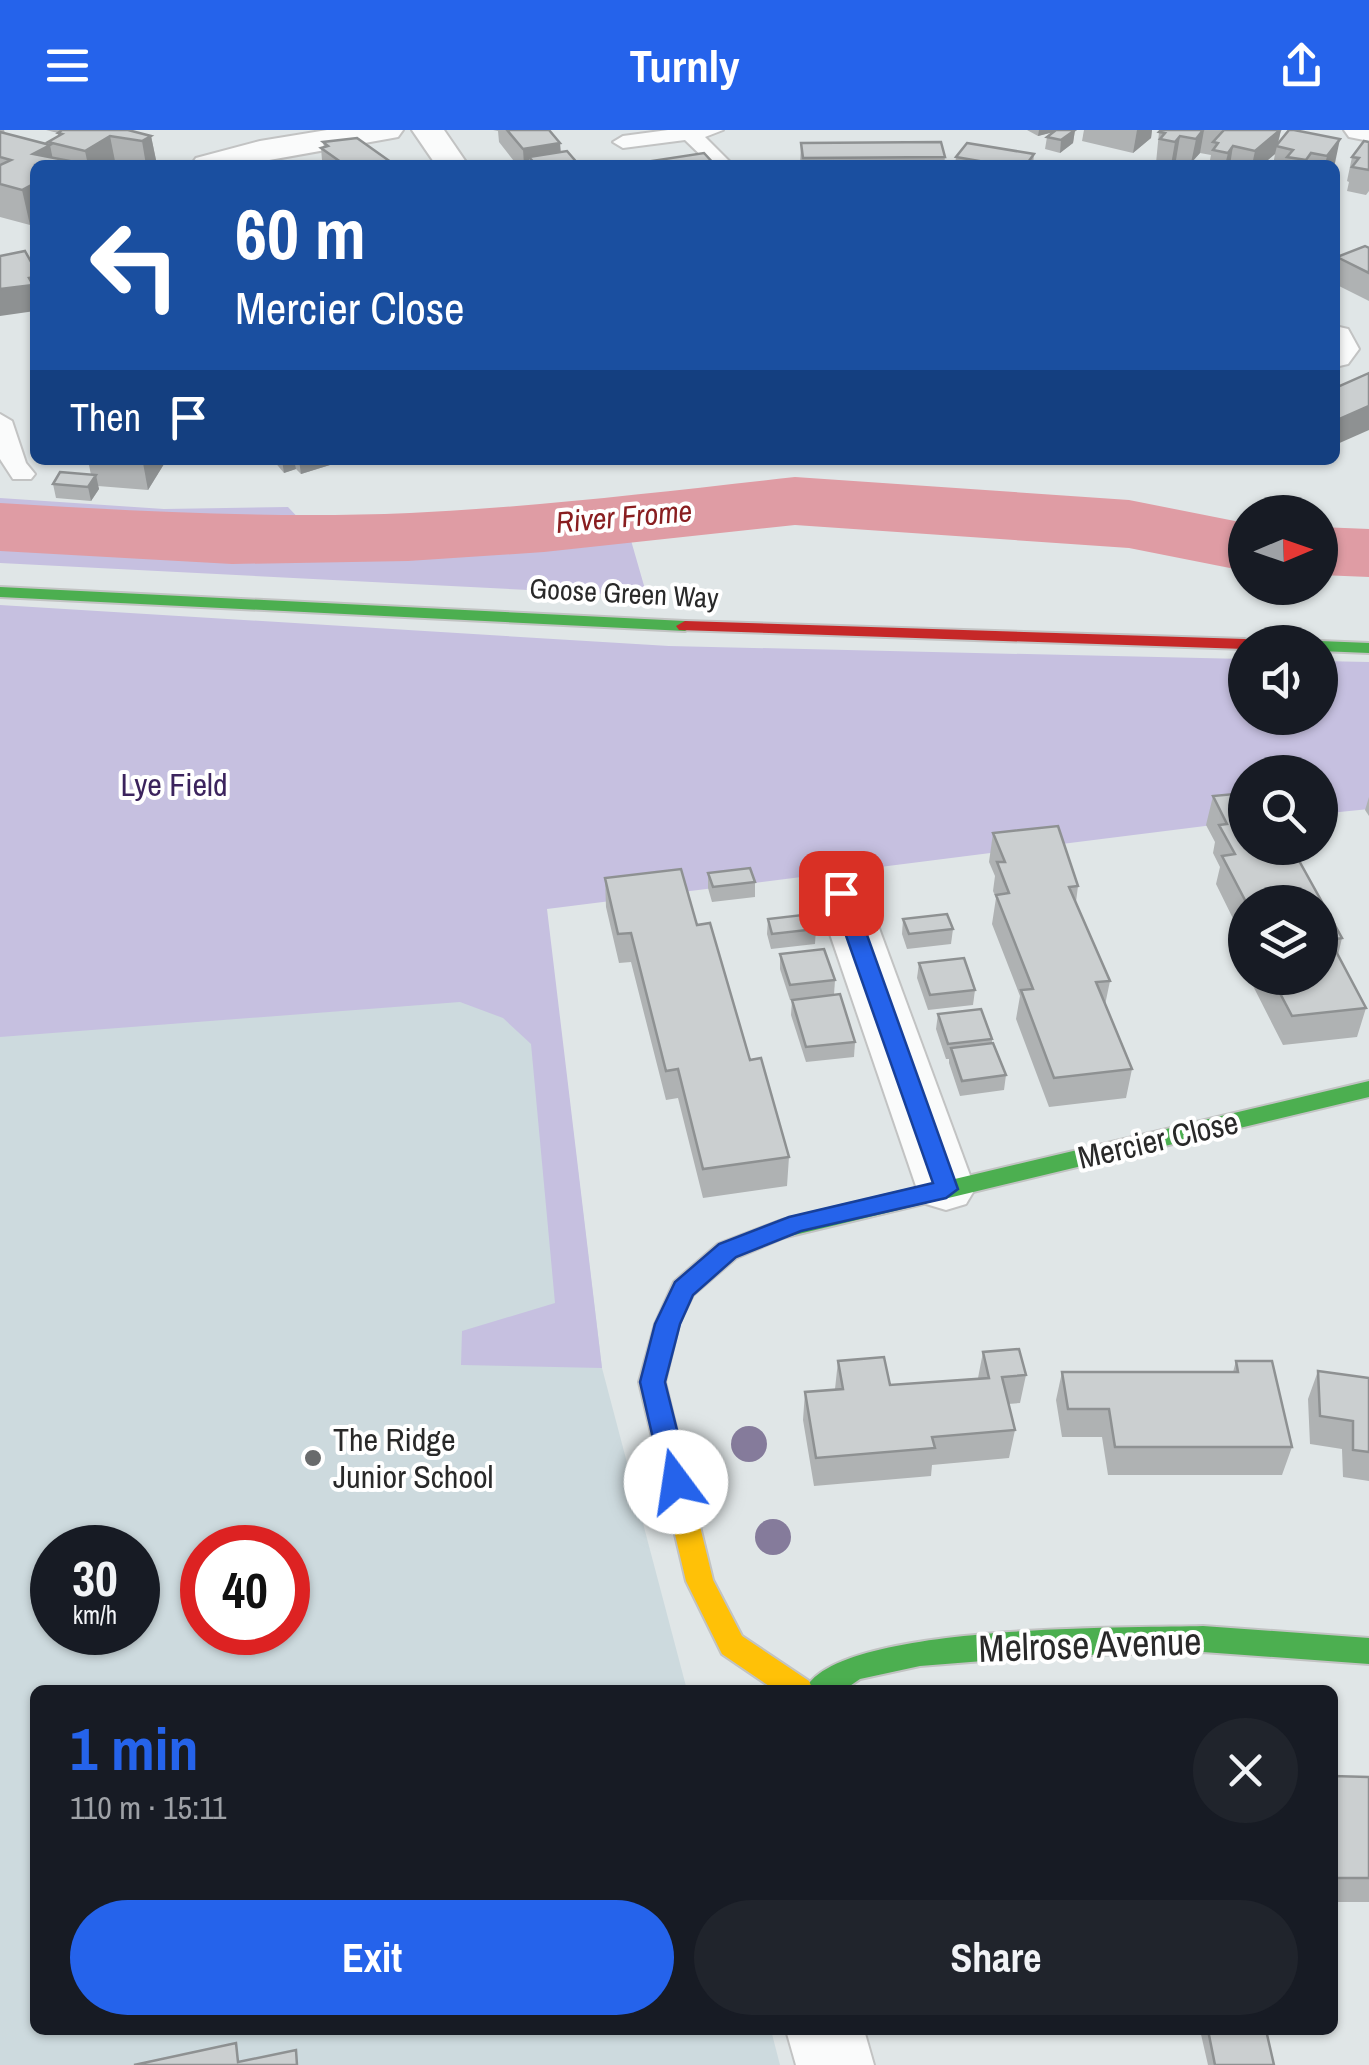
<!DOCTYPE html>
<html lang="en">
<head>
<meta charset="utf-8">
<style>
	body { margin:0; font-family:"Archivo Narrow",sans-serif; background:#20242c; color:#f1f3f6; height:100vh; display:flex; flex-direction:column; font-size:38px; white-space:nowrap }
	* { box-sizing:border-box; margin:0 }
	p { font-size:32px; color:#9ea1a6 }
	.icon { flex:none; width:55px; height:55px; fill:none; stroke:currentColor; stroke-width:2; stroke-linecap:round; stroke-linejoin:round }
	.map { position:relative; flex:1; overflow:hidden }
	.side { position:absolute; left:30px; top:1555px; width:1308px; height:350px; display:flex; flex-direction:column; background:#171b24; border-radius:15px; box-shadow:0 2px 8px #0004 }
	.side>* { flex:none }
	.guide { position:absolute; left:30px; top:30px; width:1310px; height:305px; border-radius:15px; box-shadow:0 2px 8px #0004; background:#1a4fa0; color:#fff; overflow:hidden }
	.needle { width:65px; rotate:88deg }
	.controls { position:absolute; left:1228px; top:365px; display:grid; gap:20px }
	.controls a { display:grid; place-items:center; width:110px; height:110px; border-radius:50%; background:#171b24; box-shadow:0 2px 8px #0004; font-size:50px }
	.speed { position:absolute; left:30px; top:1395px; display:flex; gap:20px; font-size:50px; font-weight:700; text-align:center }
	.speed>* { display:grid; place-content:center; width:130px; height:130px; border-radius:50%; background:#171b24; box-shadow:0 2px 8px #0004; line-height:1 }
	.speed small { font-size:25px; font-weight:400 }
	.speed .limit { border:15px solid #d22; background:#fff; color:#111 }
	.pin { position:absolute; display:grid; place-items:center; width:85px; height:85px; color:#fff; margin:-42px; border-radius:20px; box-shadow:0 5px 15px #0006 }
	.me { position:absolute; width:110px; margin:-55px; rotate:346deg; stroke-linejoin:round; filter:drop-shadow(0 0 8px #0008) }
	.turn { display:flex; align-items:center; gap:35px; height:210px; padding:0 40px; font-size:45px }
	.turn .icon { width:130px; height:130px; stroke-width:2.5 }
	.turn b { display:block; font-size:70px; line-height:85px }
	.then { display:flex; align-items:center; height:95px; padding:0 40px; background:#0003; gap:20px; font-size:38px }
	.round { display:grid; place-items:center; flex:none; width:105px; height:105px; border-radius:52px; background:#20242c }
	.overview { display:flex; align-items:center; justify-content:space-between; height:170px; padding:0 40px }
	h1 { font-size:60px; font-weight:700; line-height:75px; color:#2563eb }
	.action { display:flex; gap:20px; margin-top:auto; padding:20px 40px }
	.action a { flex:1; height:115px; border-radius:60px; background:#2563eb; color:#fff; font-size:40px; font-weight:700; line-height:115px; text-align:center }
	.action a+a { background:#20242c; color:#f1f3f6 }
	header { display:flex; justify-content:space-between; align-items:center; height:130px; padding:0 40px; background:#2563eb; color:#fff; font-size:45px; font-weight:700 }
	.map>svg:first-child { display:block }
	.education { fill:#cddade; fill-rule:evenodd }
	.green { fill:#c6c0e0 }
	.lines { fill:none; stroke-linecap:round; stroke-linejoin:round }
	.river { fill:#df9ca4; fill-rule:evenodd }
	.lane-casing { stroke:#c2c3c3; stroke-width:4 }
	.street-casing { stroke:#c2c3c3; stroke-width:4 }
	.fast-casing { stroke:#c2c3c3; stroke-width:4 }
	.slow-casing { stroke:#c2c3c3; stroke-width:4 }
	.jam-casing { stroke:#c2c3c3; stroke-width:4 }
	.lane { fill:#fafbfb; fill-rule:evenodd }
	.street { fill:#fafbfb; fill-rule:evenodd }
	.fast { fill:#4caf50; fill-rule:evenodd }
	.slow { fill:#ffc107; fill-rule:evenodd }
	.jam { fill:#c62828; fill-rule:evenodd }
	.tree { fill:#857b9b }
	.wall { fill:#afb2b3 }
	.shaded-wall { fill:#8e9192 }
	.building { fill:#cbcfd0; stroke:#8e9192; stroke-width:2.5 }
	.route { fill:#2563eb; stroke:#184099; stroke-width:2.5 }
	.poi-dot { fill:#696b6c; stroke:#fff; stroke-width:4 }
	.labels { text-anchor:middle; stroke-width:8; stroke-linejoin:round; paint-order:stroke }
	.far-street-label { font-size:28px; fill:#292929; stroke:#fff }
	.far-water-label { font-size:30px; font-style:italic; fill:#891e20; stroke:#fff }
	.park-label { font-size:32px; fill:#3b235d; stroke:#fff }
	.street-label { font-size:32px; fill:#292929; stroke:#fff }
	.poi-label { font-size:32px; fill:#292929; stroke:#fff; text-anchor:start }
	.near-street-label { font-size:38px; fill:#292929; stroke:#fff }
</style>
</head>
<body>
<header><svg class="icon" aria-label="menu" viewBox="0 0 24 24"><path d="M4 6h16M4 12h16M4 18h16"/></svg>Turnly<svg class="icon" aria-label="share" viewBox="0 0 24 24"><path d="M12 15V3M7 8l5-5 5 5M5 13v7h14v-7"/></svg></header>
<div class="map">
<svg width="1369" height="1935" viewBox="0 0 1369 1935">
	<rect width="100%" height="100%" fill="#e0e6e7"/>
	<path class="education" d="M546 779 602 1238 687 1560H35V1900H771L780 1935H0V852ZM52 1418H138V1502H52ZM202 1418H288V1502H202Z"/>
	<g class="green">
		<polygon points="0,368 164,379 288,377 324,415 501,411 628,400 647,466 0,433"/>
		<polygon points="0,475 669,516 1245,529 1245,588 1320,588 1320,531 1369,532 1369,679 1320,684 1320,642 1245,642 1245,691 547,779 602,1238 461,1235 462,1201 555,1173 531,914 503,888 460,872 0,907"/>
	</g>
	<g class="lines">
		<g class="river">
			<path d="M795 347 1129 370 1245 393V441L1129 418 795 395 544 422 408 431 232 434 0 421V373C137 381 273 389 410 383 538 377 667 361 795 347Z"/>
			<polygon points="1320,397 1369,399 1369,447 1320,445"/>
		</g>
		<defs>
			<g id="lane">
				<polygon points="668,0 723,0 705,7 733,35 711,35 685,10 623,18 613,12 623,6"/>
				<polygon points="0,284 12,291 26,333 35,344 31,349 13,349 0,329"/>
			</g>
			<g id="street">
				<polygon points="327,0 403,0 398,7 387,9 242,35 191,35 196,28 260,11"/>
				<polygon points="412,0 444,0 468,35 436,35"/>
				<polygon points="1344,0 1369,0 1369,11 1349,7"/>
				<polygon points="1335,196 1348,199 1359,219 1348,234 1335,237"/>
				<polygon points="841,747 859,751 866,763 975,1059 966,1074 946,1080 926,1074 917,1059 816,763 823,751"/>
				<polygon points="786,1900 864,1900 874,1935 796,1935"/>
			</g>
			<g id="fast">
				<polygon points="0,457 685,491 694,496 685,501 0,467"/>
				<polygon points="1320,511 1369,513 1369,523 1320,521 1320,512 1313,512"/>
				<polygon points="1369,951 1369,967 782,1108 774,1105 770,1099 774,1093 782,1090"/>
				<path d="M1203 1496 1369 1508V1534L1203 1522 1048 1526 920 1536 860 1549 844 1560H805C835 1493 1132 1498 1203 1496Z"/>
			</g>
			<polygon id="slow" points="782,1090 790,1093 794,1099 790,1105 736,1128 693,1165 679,1194 665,1252 713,1450 742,1506 809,1551 813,1560 775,1560 722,1524 686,1451 639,1252 655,1194 674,1152 718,1114"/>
			<polygon id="jam" points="685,491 1245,509 1253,512 1245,512 1245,519 679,500 676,496"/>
		</defs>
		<use href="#lane" class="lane-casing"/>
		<use href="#street" class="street-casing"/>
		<use href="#fast" class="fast-casing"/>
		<use href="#slow" class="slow-casing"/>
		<use href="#jam" class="jam-casing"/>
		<use href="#lane" class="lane"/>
		<use href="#street" class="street"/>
		<use href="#fast" class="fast"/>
		<use href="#slow" class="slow"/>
		<use href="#jam" class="jam"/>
	</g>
	<g class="tree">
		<circle cx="749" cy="1314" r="18"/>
		<circle cx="773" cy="1407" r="18"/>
	</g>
	<g class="wall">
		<polygon points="0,0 4,0 5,3 49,15 48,12 58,6 58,3 46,0 130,0 151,6 156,30 147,35 115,31 108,35 35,35 30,95 0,87"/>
		<polygon points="493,0 549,0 560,13 561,22 579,35 517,35 499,12 498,1"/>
		<polygon points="1027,0 1075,0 1073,13 1060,23 1045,19 1047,7 1053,2 1038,6"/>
		<polygon points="1084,0 1152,0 1151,8 1133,23 1082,11"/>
		<polygon points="1161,0 1281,0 1278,14 1289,0 1335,33 1334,35 1273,35 1275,24 1262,35 1209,35 1211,25 1200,23 1191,33 1176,30 1172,35 1166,35 1156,33 1159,2"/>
		<polygon points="323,12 395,35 329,35 322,30 321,18 324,17"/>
		<polygon points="1369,12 1369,61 1366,65 1347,61 1349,52 1347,51 1352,27"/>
		<polygon points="801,13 945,27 944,35 800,35"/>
		<polygon points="1034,24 1033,35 955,35 956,27"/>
		<polygon points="1369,118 1369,171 1335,154 1337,127"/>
		<polygon points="88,330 164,330 164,334 148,360 98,356 99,359 91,371 56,368 53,354 91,345"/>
		<polygon points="273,330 346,330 301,344 296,339 284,343"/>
		<polygon points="1213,666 1302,718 1299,730 1342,808 1338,825 1366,878 1357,907 1283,915 1249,848 1320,848 1320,772 1245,772 1245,813 1216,754 1220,737 1213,723 1215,712 1206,695"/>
		<polygon points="1369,667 1369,686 1365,680"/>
		<polygon points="993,703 1078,756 1076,772 1110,851 1105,875 1132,939 1126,968 1049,977 1016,889 1020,866 992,794 996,768 993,761 995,746 989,732"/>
		<polygon points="708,743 755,752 755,767 712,772 708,758"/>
		<polygon points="605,748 697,795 789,1027 787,1056 703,1068 678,968 666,970 631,832 619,833 606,777"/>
		<polygon points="768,789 816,799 815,814 771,819 767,804"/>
		<polygon points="903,789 953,799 951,814 907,819 902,804"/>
		<polygon points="780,824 835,850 834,865 790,870 780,839"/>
		<polygon points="919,833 975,860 973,875 928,880 917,848"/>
		<polygon points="792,870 855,912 854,927 806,932 791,885"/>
		<polygon points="938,884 992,909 992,913 1006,945 1004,960 960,966 949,933 949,929 946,929 936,899"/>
		<polygon points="983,1222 1026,1245 1020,1273 1008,1274 1015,1300 1009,1328 932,1335 931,1346 814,1356 803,1290 805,1262 835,1259 838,1231 890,1255 978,1248"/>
		<polygon points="1236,1231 1292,1317 1282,1345 1108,1345 1102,1307 1062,1307 1056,1270 1062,1242 1233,1242"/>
		<polygon points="1318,1241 1369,1248 1369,1351 1343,1347 1342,1319 1310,1314 1308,1269"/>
		<polygon points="1332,1646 1369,1647 1369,1772 1332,1772"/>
		<polygon points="1200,1900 1266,1900 1274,1935 1208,1935"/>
	</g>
	<g class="shaded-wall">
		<polygon points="1039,0 1062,0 1038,6"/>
		<polygon points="1075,0 1073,13 1060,23 1061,10"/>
		<polygon points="1137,0 1152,0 1151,8 1133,23"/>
		<polygon points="1204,0 1200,23 1191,33 1196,9"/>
		<polygon points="1281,0 1275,24 1262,35 1252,35 1255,21"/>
		<polygon points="110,6 115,31 108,35 88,35 85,21"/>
		<polygon points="151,6 156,30 146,35 142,11"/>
		<polygon points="1180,6 1176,30 1171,35 1175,12"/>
		<polygon points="1340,9 1335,33 1334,35 1325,35 1327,26"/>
		<polygon points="560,13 561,35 529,27 529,35 524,35 523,19"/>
		<polygon points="50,15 54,35 33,24"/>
		<polygon points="1233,16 1230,35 1225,35 1228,23"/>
		<polygon points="35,53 35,92 30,95 22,60"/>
		<polygon points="35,147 35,181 0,186 0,159"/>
		<polygon points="1369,276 1369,300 1335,315 1335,291"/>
		<polygon points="145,330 164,330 164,334 148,360 143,333"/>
		<polygon points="282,330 294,330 296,339 284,343"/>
		<polygon points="299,330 346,330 301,344"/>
		<polygon points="96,345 99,359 91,371 88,357"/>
	</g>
	<g class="building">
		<polygon points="62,0 128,0 151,6 142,11 110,6 85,21 48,12 62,4 58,3"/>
		<polygon points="507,0 549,0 560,13 523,19"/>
		<polygon points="1056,0 1075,0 1061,10 1047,7"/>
		<polygon points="1161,0 1203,0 1196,9 1180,6 1175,12 1160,9 1165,3 1159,2"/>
		<polygon points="1224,0 1280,0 1255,21 1233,16 1228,23 1213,20 1218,13 1213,12"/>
		<polygon points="1289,0 1294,0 1340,9 1327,26 1311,23 1306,30 1287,27 1293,20 1276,16"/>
		<polygon points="0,2 50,15 33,24 75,32 69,35 35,35 35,53 22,60 0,54 0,35 11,30 0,27"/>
		<polygon points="357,8 395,35 345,35 321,18 328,16 323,12"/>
		<polygon points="1364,11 1369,12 1369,40 1352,37 1359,28 1352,27"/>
		<polygon points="941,12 945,27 803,28 801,13"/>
		<polygon points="967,13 1034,24 1026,35 1002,35 956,27"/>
		<polygon points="567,21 579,35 536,35 529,27"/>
		<polygon points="704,23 715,35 626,35"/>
		<polygon points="1365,116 1369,118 1369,143 1337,127"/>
		<polygon points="25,121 35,139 35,147 29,148 33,155 0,159 0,126"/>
		<polygon points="1369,243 1369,276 1335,291 1335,258"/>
		<polygon points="103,330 145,330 143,333"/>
		<polygon points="60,342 96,345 88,357 53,354"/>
		<polygon points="1245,663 1245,718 1299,718 1292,718 1342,808 1330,810 1366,878 1292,886 1272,848 1320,848 1320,772 1246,772 1222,726 1235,724 1219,695 1227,694 1213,666"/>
		<polygon points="1058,696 1078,756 1069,757 1110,851 1096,852 1132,939 1054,948 1021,860 1033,859 996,765 1009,763 997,732 1005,732 993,703"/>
		<polygon points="750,738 755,752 713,757 708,743"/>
		<polygon points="681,739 697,795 710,793 750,930 761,928 789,1027 703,1039 678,939 666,941 631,803 618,804 605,748"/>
		<polygon points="811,784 816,799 772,804 768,789"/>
		<polygon points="947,784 953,799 909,804 903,789"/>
		<polygon points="824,819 835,850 790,855 780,824"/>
		<polygon points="964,828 975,860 930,865 919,833"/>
		<polygon points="840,864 855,912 806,917 792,870"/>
		<polygon points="981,879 992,909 948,914 938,884"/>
		<polygon points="993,913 1006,945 962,951 951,918"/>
		<polygon points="1019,1219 1026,1245 1002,1247 1015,1300 932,1307 935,1318 816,1328 805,1262 843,1259 838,1231 884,1227 890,1255 989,1248 983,1222"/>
		<polygon points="1236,1231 1272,1231 1292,1317 1115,1317 1109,1279 1068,1279 1062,1242 1238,1242"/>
		<polygon points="1318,1241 1369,1248 1369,1322 1353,1320 1353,1291 1320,1286"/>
		<polygon points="1332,1646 1369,1647 1369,1748 1332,1748"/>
		<polygon points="1208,1900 1266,1900 1274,1935 1215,1935"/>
		<polygon points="236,1913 238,1932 296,1920 297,1935 134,1935"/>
	</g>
	<polygon class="route" points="841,756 852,763 958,1059 946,1068 801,1101 736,1127 693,1165 680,1194 665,1252 690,1352 686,1359 676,1363 667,1359 663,1352 640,1252 655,1194 675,1152 719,1114 789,1087 933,1053 831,763"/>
	<circle class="poi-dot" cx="313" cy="1328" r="10"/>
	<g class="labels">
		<g class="far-street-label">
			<text transform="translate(624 463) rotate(3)" y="10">Goose Green Way</text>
		</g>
		<g class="far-water-label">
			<text transform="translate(624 387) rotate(-5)" y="10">River Frome</text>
		</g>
		<g class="park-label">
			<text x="174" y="666">Lye Field</text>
		</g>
		<g class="street-label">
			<text transform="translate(1158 1010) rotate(-13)" y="11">Mercier Close</text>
		</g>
		<g class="poi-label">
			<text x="333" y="1321">The Ridge<tspan x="333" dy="37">Junior School</tspan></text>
		</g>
		<g class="near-street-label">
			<text transform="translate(1090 1515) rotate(-2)" y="13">Melrose Avenue</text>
		</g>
	</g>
</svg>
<div class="controls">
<a><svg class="needle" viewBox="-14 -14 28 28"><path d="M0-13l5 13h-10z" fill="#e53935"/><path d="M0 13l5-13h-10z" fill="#9ea1a6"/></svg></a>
<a><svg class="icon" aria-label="sound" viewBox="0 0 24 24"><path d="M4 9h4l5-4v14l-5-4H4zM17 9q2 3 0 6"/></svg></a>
<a><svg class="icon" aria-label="search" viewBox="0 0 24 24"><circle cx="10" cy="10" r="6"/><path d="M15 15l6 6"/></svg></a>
<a><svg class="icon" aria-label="layers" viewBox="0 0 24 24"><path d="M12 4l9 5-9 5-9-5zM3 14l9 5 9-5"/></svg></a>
</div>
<div class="speed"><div>30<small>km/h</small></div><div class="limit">40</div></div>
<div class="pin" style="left:841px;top:763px;background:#d93025"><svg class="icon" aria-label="arrive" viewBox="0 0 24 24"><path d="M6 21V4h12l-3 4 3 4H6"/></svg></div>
<svg class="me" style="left:676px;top:1352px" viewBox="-20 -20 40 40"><circle r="19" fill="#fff"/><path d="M0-13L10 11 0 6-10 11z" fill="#2563eb"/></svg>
<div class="guide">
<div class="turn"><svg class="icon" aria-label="left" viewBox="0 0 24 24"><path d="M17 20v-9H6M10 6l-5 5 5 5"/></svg><div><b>60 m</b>Mercier Close</div></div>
<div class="then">Then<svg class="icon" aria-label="arrive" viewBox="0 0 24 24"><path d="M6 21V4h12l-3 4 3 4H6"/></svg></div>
</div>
<section class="side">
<div class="overview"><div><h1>1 min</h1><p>110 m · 15:11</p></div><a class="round"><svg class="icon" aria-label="close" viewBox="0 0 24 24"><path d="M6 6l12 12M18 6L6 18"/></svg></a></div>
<div class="action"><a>Exit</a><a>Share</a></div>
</section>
</div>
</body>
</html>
